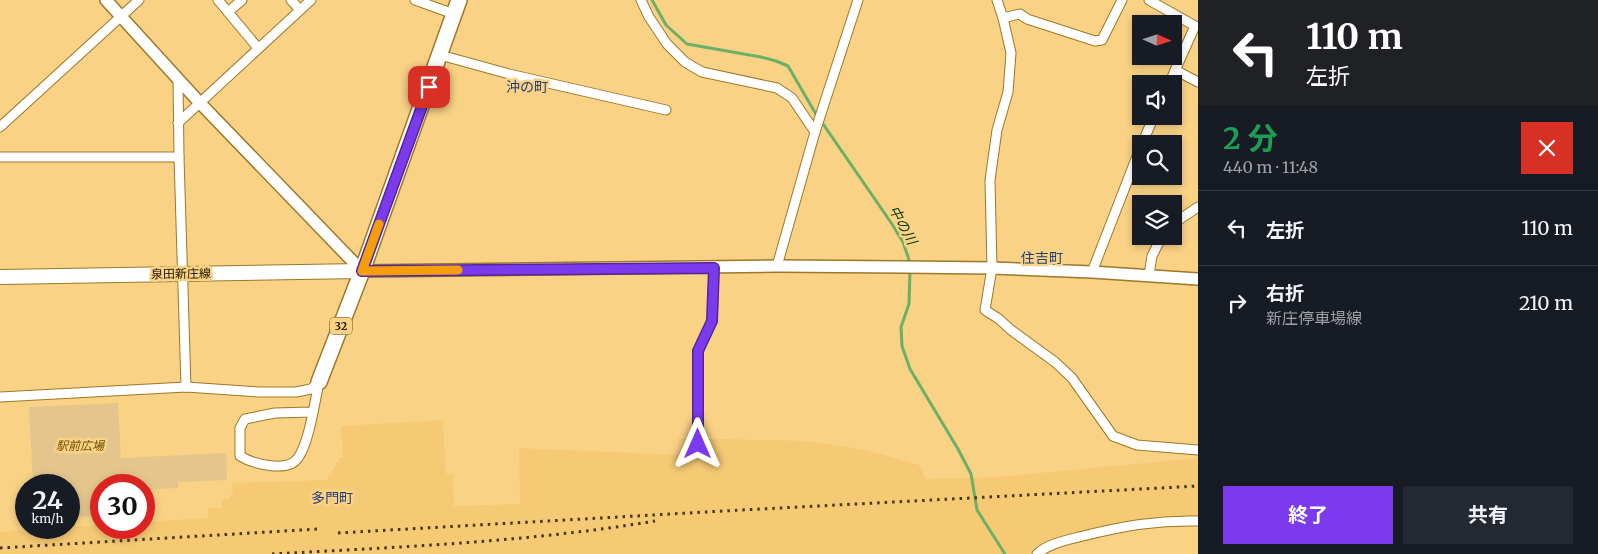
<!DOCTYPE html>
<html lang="ja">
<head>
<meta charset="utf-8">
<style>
	body { margin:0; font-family:Merriweather,"Noto Sans JP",serif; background:#242831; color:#f1f3f6; height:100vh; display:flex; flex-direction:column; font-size:19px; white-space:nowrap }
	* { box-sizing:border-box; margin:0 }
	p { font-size:16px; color:#9ea1a6 }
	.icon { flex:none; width:28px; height:28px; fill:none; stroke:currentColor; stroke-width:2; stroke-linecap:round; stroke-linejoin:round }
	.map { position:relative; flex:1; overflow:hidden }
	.sheet { display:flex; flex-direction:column; background:#171b24; width:400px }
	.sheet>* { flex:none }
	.top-card { background:#202124; color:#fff; overflow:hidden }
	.needle { width:32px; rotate:93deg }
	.buttons { position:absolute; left:1132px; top:15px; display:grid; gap:10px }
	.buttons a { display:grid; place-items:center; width:50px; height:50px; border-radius:0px; background:#171b24; box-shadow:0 2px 8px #0003; font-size:25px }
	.speed { position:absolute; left:15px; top:474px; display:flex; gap:10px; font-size:25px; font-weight:700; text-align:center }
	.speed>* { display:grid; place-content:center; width:65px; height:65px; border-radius:50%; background:#171b24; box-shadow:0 2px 8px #0003; line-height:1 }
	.speed small { font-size:12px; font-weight:400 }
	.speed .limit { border:8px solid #d22; background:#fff; color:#111 }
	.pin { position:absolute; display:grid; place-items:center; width:42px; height:42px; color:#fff; margin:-21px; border-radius:10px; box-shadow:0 2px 8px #0006 }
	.me { position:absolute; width:55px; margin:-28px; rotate:0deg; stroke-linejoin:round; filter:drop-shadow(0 0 4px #0008) }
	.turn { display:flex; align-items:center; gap:18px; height:105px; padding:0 25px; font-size:22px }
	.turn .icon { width:65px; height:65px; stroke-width:2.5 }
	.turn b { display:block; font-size:35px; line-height:42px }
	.round { display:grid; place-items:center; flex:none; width:52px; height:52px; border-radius:0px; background:#242831 }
	.headline { display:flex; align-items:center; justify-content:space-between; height:85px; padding:0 25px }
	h1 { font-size:30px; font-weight:700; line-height:38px; color:#1e9e55 }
	.action { display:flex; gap:10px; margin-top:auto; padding:10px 25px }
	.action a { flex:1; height:58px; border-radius:0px; background:#7c3aed; color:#fff; font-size:20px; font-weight:700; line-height:58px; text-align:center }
	.action a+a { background:#242831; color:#f1f3f6 }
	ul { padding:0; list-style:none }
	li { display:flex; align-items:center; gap:15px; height:75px; padding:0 25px; border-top:1px solid #363941 }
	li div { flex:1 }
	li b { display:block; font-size:19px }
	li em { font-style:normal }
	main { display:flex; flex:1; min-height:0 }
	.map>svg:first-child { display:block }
	.built { fill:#f6ca75 }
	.green { fill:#e4c68d }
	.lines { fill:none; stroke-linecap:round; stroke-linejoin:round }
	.stream { stroke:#6ab067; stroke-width:3 }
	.minor-casing { stroke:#9c7828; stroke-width:11 }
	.tertiary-casing { stroke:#9c7828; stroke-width:14 }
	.secondary-casing { stroke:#9c7828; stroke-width:16 }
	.primary-casing { stroke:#9c7828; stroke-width:18 }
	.minor { stroke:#fff; stroke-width:9 }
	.tertiary { stroke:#fff; stroke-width:11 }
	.secondary { stroke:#fff; stroke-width:14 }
	.primary { stroke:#fff; stroke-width:15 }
	.rail { stroke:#463618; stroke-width:3; stroke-dasharray:2.5 5; stroke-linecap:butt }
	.route-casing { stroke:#51269a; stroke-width:12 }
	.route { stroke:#7c3aed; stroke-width:9 }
	.slow { stroke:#f59e0b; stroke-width:9 }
	.labels { text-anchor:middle; stroke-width:5; stroke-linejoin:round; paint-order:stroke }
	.shield { fill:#f9d285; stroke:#604c28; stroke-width:1 }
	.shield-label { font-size:11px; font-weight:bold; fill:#1e1300 }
	.street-label { font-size:12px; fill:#1e1300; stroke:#f9d285 }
	.park-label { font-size:12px; font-style:italic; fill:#705100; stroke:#f9d285 }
	.neighbourhood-label { font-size:14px; fill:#243e76; stroke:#f9d285 }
	.water-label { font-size:14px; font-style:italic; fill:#063a07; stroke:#f9d285 }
</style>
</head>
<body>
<main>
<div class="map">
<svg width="1198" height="554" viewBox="0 0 1198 554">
	<rect width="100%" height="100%" fill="#f9d285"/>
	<polygon class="built" points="443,420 446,474 453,473 454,506 520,504 519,448 682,455 684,438 808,441 866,450 919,465 926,479 997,477 1198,458 1198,516 1193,518 1161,518 1124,521 1059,538 1036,548 1029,554 0,554 0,532 101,525 101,528 144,528 144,522 208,518 208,508 222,508 222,499 230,499 230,495 233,494 232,483 328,480 328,475 331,475 331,471 334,471 334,467 336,466 336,462 339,462 339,458 343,458 341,426"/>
	<polygon class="green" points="118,403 121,458 226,453 227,480 178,482 178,488 144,490 144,485 101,485 101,516 69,517 69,485 33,485 29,407"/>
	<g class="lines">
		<g class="stream">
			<polyline points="652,0 666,25 687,44 761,57 776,61 788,66 817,116"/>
			<polyline points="821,121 892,224 903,242 910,263"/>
			<polyline points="910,270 909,304 901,327 902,346 910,369 958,449 971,474 977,510 1005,554"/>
		</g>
		<defs>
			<g id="minor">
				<polyline points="218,0 258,48"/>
				<polyline points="291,0 300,10"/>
				<polyline points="415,0 454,14"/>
				<polyline points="641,0 649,17 667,44 685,62 702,72 777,88 792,98 815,132"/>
				<polyline points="997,0 1003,18 1011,53 1008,92 997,130 990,180 992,268 985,310 999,319 1011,330 1055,362 1072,378 1113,436 1137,445 1198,450"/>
				<polyline points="1149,0 1195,26 1169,84"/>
				<polyline points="228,12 242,0"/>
				<polyline points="1003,18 1020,14 1027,19 1095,41 1102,40 1122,0"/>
				<polyline points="440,55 509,74 666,110"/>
				<polyline points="1175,70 1198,82"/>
				<polyline points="178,78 179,157 186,387"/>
				<polyline points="178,123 311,0"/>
				<polyline points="0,127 139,0"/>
				<polyline points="1142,144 1154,116"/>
				<polyline points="0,157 179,157"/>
				<polyline points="1174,223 1198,207"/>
				<polyline points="777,266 815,132 858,0"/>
				<polyline points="1092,272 1141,146"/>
				<polyline points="1149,275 1152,256 1162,236"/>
				<polyline points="0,397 186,387 259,392 296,392 311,389 319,382"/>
				<path d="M312 412 275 413 245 419 240 428V456C253 464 288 473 298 458 309 443 315 401 319 382"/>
				<polyline points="698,444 698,351 712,321 714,268"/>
				<path d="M1037 554C1049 543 1068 540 1083 536 1123 526 1157 520 1198 521"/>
			</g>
			<polyline id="tertiary" points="106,0 199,102 362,271 777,266 903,267 992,268 1092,272 1198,279"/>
			<polyline id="secondary" points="0,277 362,271"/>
			<polyline id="primary" points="319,382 362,271 459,0"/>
		</defs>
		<use href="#minor" class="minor-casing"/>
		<use href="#tertiary" class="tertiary-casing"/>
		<use href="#secondary" class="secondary-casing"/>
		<use href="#primary" class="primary-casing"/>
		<use href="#minor" class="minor"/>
		<use href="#tertiary" class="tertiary"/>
		<use href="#secondary" class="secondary"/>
		<use href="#primary" class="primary"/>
		<g class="rail">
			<polyline points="338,533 723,511 1198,486"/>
			<polyline points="0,548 318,529"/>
			<path d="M272 554C400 547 529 542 655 521"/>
		</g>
	</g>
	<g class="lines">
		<defs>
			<polyline id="route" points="429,87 362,271 714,268 712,321 698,351 698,444"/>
		</defs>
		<use href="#route" class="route-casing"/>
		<use href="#route" class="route"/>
		<polyline class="slow" points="379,224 362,271 458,270"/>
	</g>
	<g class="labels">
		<rect class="shield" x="330" y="317.5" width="22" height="17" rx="4"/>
		<g class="shield-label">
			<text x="341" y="330">32</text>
		</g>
		<g class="street-label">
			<text transform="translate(181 274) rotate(-1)" y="4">泉田新庄線</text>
		</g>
		<g class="park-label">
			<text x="80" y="450">駅前広場</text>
		</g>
		<g class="neighbourhood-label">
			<text x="527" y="92">沖の町</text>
			<text x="1042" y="263">住吉町</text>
			<text x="332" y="503">多門町</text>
		</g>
		<g class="water-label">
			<text transform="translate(903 225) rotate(61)" y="5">中の川</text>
		</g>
	</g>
</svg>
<div class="buttons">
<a><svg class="needle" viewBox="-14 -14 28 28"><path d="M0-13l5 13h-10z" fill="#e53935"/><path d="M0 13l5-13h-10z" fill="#9ea1a6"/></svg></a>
<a><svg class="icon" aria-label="sound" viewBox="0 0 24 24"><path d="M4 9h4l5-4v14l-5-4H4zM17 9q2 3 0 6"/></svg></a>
<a><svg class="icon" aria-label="search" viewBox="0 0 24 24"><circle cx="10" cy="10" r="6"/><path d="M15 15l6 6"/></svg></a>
<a><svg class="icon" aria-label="layers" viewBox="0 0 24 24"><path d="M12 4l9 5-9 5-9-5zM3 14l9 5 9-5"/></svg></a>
</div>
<div class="speed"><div>24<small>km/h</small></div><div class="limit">30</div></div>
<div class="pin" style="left:429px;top:87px;background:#d93025"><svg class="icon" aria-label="arrive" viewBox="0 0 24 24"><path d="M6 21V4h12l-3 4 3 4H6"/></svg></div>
<svg class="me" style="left:698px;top:444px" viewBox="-20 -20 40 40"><path d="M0-17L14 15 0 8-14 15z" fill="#7c3aed" stroke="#fff" stroke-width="4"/></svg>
</div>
<section class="sheet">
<div class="top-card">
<div class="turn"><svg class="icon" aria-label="left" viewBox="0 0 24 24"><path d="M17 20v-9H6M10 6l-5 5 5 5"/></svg><div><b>110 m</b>左折</div></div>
</div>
<div class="headline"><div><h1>2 分</h1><p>440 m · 11:48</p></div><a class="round" style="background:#d93025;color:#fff"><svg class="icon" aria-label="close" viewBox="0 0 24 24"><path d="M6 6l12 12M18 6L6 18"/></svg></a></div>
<ul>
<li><svg class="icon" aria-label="left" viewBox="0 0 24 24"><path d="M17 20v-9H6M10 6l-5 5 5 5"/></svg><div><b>左折</b></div><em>110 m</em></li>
<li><svg class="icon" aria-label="right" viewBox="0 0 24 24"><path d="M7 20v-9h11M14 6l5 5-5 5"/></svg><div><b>右折</b><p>新庄停車場線</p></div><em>210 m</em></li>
</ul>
<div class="action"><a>終了</a><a>共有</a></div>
</section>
</main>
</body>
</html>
